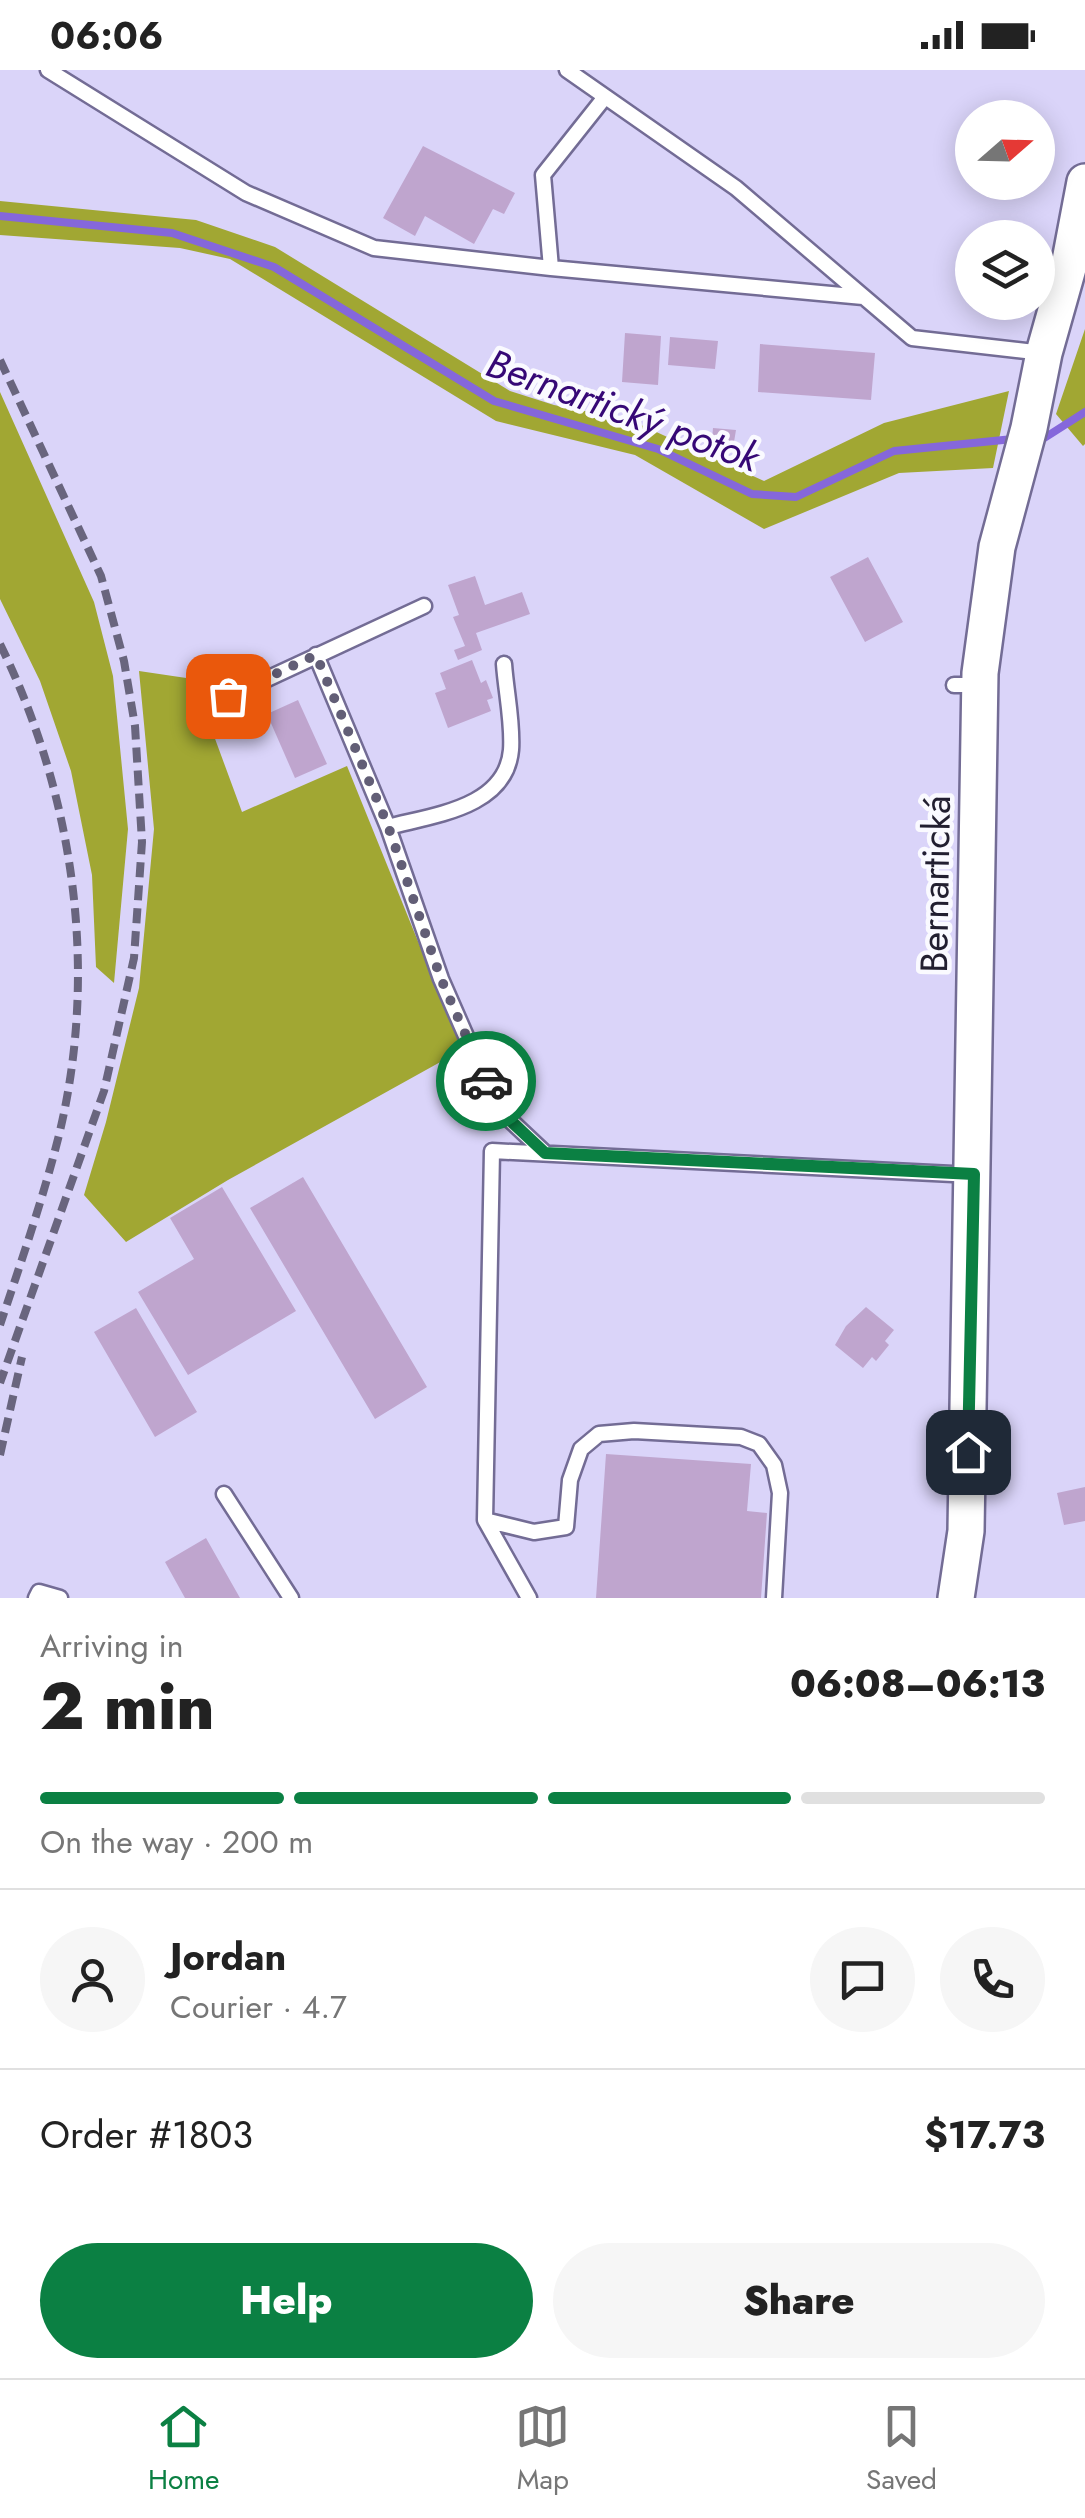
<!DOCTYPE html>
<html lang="en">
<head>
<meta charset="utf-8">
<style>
  body { margin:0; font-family:Jost,sans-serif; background:#f6f6f6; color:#222; height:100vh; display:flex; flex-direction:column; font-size:38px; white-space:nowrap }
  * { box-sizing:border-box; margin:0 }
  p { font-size:32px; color:#767676 }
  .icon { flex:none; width:55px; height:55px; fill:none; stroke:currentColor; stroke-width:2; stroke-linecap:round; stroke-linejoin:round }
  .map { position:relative; height:1528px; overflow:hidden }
  .panel { display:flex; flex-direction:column; background:#fff; flex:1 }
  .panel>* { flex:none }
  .needle { width:65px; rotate:70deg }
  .tools { position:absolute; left:955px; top:30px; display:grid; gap:20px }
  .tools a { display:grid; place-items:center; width:100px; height:100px; border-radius:50%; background:#fff; box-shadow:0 5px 25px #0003; font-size:50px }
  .pin { position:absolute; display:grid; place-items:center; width:85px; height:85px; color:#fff; margin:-42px; border-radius:20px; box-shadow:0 5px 15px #0006 }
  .courier { position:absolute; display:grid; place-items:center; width:100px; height:100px; margin:-50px; border:8px solid #0b8043; border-radius:50%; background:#fff; color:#222; box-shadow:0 2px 12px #0007 }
  .overview em { font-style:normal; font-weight:800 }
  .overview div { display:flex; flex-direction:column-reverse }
  .overview { display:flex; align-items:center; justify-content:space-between; height:170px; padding:0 40px }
  h1 { font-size:65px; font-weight:800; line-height:75px }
  .bar { display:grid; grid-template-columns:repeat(4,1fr); gap:15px 10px; align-content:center; height:120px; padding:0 40px }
  .bar i { height:12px; border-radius:8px; background:#e0e0e0 }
  .bar .current { background:#0b8043 }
  .bar p { grid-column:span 4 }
  .line { display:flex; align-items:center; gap:25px; padding:0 40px; border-top:2px solid #e0e0e0 }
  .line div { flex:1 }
  .round { display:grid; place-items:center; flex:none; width:105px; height:105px; border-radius:52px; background:#f6f6f6 }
  .button { display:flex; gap:20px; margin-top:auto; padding:20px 40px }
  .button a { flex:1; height:115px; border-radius:60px; background:#0b8043; color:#fff; font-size:40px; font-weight:800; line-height:115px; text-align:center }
  .button a+a { background:#f6f6f6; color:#222 }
  .status { display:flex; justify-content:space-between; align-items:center; height:70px; padding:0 50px; background:#fff; direction:ltr }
  .status svg { height:28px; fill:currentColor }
  .dock { display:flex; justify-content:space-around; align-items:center; height:140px; border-top:2px solid #e0e0e0; background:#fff; font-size:28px; color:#767676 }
  .dock a { display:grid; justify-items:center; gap:5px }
  .dock .current { color:#0b8043 }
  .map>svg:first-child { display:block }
  .forest { fill:#a1a733 }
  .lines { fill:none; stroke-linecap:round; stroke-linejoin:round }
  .stream { stroke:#8567db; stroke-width:8 }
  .building { fill:#bfa5ce }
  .service-casing { stroke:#736c95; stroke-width:19 }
  .tertiary-casing { stroke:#736c95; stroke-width:40 }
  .service { stroke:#fff; stroke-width:14 }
  .tertiary { stroke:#fff; stroke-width:35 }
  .rail { stroke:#69657e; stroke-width:8; stroke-dasharray:15 8; stroke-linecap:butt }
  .done { stroke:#625e76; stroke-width:10; stroke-dasharray:0 18 }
  .route { stroke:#0b8043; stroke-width:12 }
  .labels { text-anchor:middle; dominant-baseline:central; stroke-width:9; stroke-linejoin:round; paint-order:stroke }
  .street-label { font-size:38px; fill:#221f30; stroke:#fafaff }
  .water-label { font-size:40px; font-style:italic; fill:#360876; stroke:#fafaff }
</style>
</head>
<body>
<div class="status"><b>06:06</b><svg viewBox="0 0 49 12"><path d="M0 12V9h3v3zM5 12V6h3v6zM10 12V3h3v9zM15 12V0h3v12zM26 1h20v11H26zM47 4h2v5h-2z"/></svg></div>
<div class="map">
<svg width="1085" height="1528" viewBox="0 0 1085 1528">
  <rect width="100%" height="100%" fill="#dad4f9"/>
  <path class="forest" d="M0 131 196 150 275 177 510 321 554 335 630 350 764 411 884 353 1009 321 993 398 899 403 764 459 635 385 496 351 230 189 180 178 0 165Z
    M1085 259V374L1083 376 1056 344Z
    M0 322 94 532 113 606 128 759 114 913 96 897 92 805 71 701 40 611 0 529Z
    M139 601 193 609 242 742 347 696 462 980 228 1110 126 1172 84 1125 106 1052 139 918 154 759Z"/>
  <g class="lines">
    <path class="stream" d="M0 146 172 163 274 197 494 331 658 379 752 424 796 427 894 381 1013 369
      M1038 372 1085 342"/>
  </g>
  <path class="building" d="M423 76 515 123 504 144 493 139 474 174 425 146 415 166 383 148Z
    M625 263 661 266 658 315 622 312Z
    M670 267 718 271 715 299 668 295Z
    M760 274 875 283 871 330 758 322Z
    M713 358 736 360 734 372 712 370Z
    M868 487 903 552 865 572 830 507Z
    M475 506 485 535 522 522 530 544 476 563 482 580 458 590 454 580 465 576 453 547 459 545 448 515Z
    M472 590 481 613 486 610 493 628 487 630 491 641 448 658 435 623 446 619 440 603Z
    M298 630 327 694 295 708 267 644Z
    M303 1107 427 1317 375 1349 250 1138Z
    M222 1117 296 1241 188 1305 138 1222 194 1189 170 1148Z
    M866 1237 894 1260 885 1271 889 1275 876 1291 872 1287 863 1298 835 1275 846 1256Z
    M136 1238 197 1342 155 1367 94 1262Z
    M606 1384 751 1394 747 1441 767 1443 761 1528H596Z
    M1085 1417V1451L1064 1455 1057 1423Z
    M206 1468 240 1528H185L165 1492Z"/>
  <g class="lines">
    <g class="service-casing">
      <path id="service" d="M48 0 246 123 374 178 551 198
        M567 0 736 118 912 268 1043 283
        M605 27 543 105 551 198 863 227
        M316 585 388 757 441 909 476 989 492 1023 511 1051 545 1083
        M954 615H979
        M228 627 424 536
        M388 757C433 745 506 738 511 680 513 653 506 622 504 594
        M224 1424 291 1528
        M485 1450 534 1462 566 1457 570 1410 581 1379 599 1364 634 1361 741 1367 759 1374 774 1395 780 1423 774 1528
        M36 1528 39 1522 60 1528
        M529 1528 485 1450 492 1081 973 1105"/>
    </g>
    <g class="tertiary-casing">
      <path id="tertiary" d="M956 1528 966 1461 980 603 997 477 1029 358 1044 283 1070 191 1085 112"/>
    </g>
    <use href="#service" class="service"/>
    <use href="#tertiary" class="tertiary"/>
    <path class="rail" d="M0 290 101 506 124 591 135 656 142 772 134 888 104 1021 0 1313
      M0 574C74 725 99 900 59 1065 43 1129 21 1192 0 1255
      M0 1385 22 1287"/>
  </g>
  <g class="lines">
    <path class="done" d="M228 626 316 585 388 756 441 909 486 1011"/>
    <path class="route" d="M486 1011 511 1051 545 1083 974 1104 968 1382"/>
  </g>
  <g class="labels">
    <g class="street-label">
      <text transform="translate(935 814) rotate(-89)">Bernartická</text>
    </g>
    <g class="water-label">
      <text transform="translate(623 340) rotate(20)">Bernartický potok</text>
    </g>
  </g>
</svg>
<div class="tools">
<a><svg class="needle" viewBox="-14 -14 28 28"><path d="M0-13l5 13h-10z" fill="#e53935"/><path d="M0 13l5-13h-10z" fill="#767676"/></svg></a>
<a><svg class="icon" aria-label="layers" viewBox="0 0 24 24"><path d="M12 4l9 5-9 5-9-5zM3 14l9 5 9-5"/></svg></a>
</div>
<div class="pin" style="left:228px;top:626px;background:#ea580c"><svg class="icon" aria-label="bag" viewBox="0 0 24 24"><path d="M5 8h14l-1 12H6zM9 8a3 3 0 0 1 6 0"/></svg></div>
<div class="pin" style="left:968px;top:1382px;background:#1f2937"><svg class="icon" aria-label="home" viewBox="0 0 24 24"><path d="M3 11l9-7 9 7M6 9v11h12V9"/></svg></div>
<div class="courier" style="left:486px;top:1011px"><svg class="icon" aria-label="car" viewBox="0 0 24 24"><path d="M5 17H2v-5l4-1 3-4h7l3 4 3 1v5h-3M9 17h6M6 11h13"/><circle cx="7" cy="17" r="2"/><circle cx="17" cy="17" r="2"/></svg></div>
</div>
<section class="panel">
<div class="overview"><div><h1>2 min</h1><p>Arriving in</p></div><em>06:08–06:13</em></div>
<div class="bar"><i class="current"></i><i class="current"></i><i class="current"></i><i></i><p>On the way · 200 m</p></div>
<div class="line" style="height:180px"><a class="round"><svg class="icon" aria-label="person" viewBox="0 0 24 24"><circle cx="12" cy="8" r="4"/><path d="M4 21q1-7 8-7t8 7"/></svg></a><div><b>Jordan</b><p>Courier · 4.7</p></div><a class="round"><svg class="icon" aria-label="chat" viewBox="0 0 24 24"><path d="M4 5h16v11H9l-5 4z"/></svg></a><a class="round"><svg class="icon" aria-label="phone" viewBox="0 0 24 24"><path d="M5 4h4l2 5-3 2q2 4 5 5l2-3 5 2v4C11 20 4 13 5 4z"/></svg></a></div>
<div class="line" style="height:130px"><div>Order #1803</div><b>$17.73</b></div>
<div class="button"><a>Help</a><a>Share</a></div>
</section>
<nav class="dock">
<a class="current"><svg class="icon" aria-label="home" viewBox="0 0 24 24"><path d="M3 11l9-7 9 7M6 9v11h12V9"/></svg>Home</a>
<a><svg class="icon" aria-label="map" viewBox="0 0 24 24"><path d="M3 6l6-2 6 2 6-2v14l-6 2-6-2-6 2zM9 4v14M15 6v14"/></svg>Map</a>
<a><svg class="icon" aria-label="saved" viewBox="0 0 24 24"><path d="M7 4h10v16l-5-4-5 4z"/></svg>Saved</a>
</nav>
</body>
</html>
